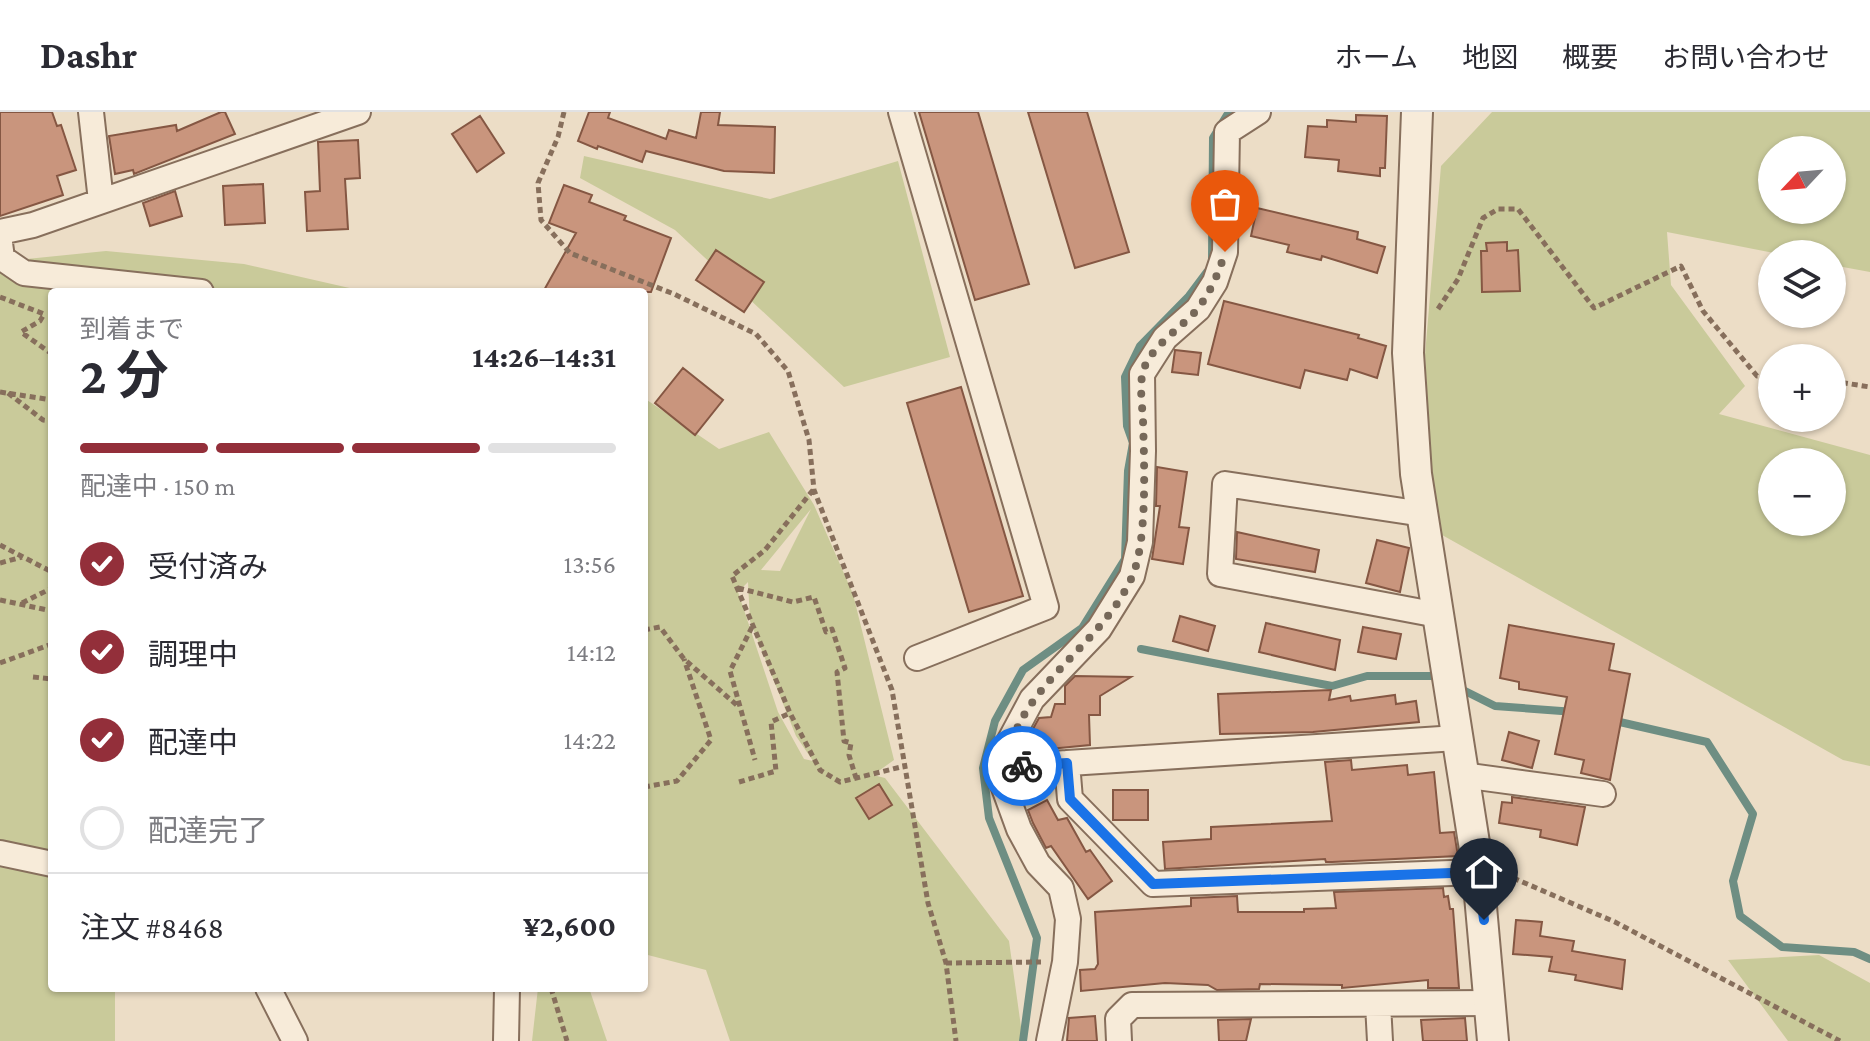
<!DOCTYPE html>
<html lang="ja">
<head>
<meta charset="utf-8">
<style>
  body { margin:0; font-family:"Crimson Pro","Noto Sans JP",serif; background:#f7f7f7; color:#2b2b33; height:100vh; display:flex; flex-direction:column; font-size:30px; white-space:nowrap }
  * { box-sizing:border-box; margin:0 }
  p { font-size:26px; color:#7c7c81 }
  .icon { flex:none; width:44px; height:44px; fill:none; stroke:currentColor; stroke-width:2; stroke-linecap:round; stroke-linejoin:round }
  .map { position:relative; flex:1; overflow:hidden }
  .side { position:absolute; left:48px; top:176px; width:600px; height:704px; display:flex; flex-direction:column; background:#fff; border-radius:8px; box-shadow:0 2px 6px #0004 }
  .side>* { flex:none }
  .needle { width:52px; rotate:244deg }
  .buttons { position:absolute; left:1758px; top:24px; display:grid; gap:16px }
  .buttons a { display:grid; place-items:center; width:88px; height:88px; border-radius:50%; background:#fff; box-shadow:0 2px 6px #0004; font-size:40px }
  .pin { position:absolute; display:grid; place-items:center; width:68px; height:68px; color:#fff; margin:-82px -34px; border-radius:50% 50% 50% 0; rotate:-45deg; box-shadow:0 0 8px #0007 }
  .pin .icon { rotate:45deg }
  .courier { position:absolute; display:grid; place-items:center; width:80px; height:80px; margin:-40px; border:6px solid #1a73e8; border-radius:50%; background:#fff; color:#222; box-shadow:0 2px 10px #0007 }
  .overview em { font-style:normal; font-weight:700 }
  .overview div { display:flex; flex-direction:column-reverse }
  .overview { display:flex; align-items:center; justify-content:space-between; height:136px; padding:0 32px }
  h1 { font-size:52px; font-weight:700; line-height:60px }
  .bar { display:grid; grid-template-columns:repeat(4,1fr); gap:12px 8px; align-content:center; height:96px; padding:0 32px }
  .bar i { height:10px; border-radius:6px; background:#e1e1e2 }
  .bar .selected { background:#932f3a }
  .bar p { grid-column:span 4 }
  .line { display:flex; align-items:center; gap:20px; padding:0 32px; border-top:2px solid #e1e1e2 }
  .line div { flex:1 }
  ol { padding:0 32px; list-style:none }
  li { display:flex; align-items:center; gap:24px; height:88px }
  li p { margin-inline-start:auto }
  li .icon { padding:8px; border-radius:50%; background:#932f3a; color:#fff; stroke-width:4 }
  li:last-child { color:#7c7c81 }
  li i { width:44px; height:44px; border:4px solid #e1e1e2; border-radius:50% }
  header { display:flex; align-items:center; gap:48px; box-sizing:border-box; height:112px; padding:0 40px; background:#fff; border-bottom:2px solid #e1e1e2 }
  header strong { font-size:38px }
  nav { display:flex; gap:44px; margin-inline-start:auto; font-size:28px }
  .map>svg:first-child { display:block }
  .green { fill:#c9ca9a; fill-rule:evenodd }
  .lines { fill:none; stroke-linecap:round; stroke-linejoin:round }
  .stream { stroke:#6e8e83; stroke-width:8 }
  .building { fill:#c9957d; stroke:#855743; stroke-width:2 }
  .minor-casing { stroke:#876f5c; stroke-width:28 }
  .tertiary-casing { stroke:#876f5c; stroke-width:34 }
  .path { stroke:#876f5c; stroke-width:5; stroke-dasharray:6 4; stroke-linecap:butt }
  .minor { stroke:#f7ebd9; stroke-width:24 }
  .tertiary { stroke:#f7ebd9; stroke-width:30 }
  .done { stroke:#766859; stroke-width:8; stroke-dasharray:0 14.4 }
  .route { stroke:#1a73e8; stroke-width:10 }
</style>
</head>
<body>
<header>
<strong>Dashr</strong>
<nav><a>ホーム</a><a>地図</a><a>概要</a><a>お問い合わせ</a></nav>
</header>
<div class="map">
<svg width="1870" height="929" viewBox="0 0 1870 929">
  <rect width="100%" height="100%" fill="#ecddc6"/>
  <path class="green" d="M1492 0H1870V160L1832 153V142H1779L1667 120 1671 173 1745 274 1719 302 1870 343V654L1843 648 1435 419 1425 243 1441 54ZM1772 38H1832V98H1772ZM1772 350H1832V410H1772Z
    M584 44 770 87 898 49 950 245 844 275 675 118 580 66Z
    M0 131 7 149 106 139 244 152 367 180H52V876H115V929H0Z
    M644 286 719 337 769 320 814 393 853 482 894 648 873 663 885 666 1009 829 1023 929H730L706 858 644 842ZM811 397 780 459 761 458ZM748 470 750 509 796 624 813 649 804 647 778 600 738 480Z
    M1819 843 1870 871V929H1788L1728 848Z
    M538 876H589L607 929H532Z"/>
  <g class="lines">
    <path class="stream" d="M1212 147 1213 26 1227 3 1233 0
      M1141 537 1332 574 1367 564H1435L1441 567
      M1457 575 1495 594 1575 600
      M1611 608 1707 630 1753 702 1733 769 1740 804 1782 835 1854 840 1870 847
      M1023 929 1037 826 989 706 983 656 995 609 1023 558 1082 516 1125 447 1128 359 1133 331 1127 314 1125 265 1140 234 1189 184 1207 160"/>
  </g>
  <path class="building" d="M0 0H52L57 14 61 13 76 58 57 64 63 83 0 104Z
    M221 0H225L235 22 134 62 133 58 115 62 109 24 176 13 177 19Z
    M589 0H610L608 6 666 27 669 18 696 26 701 0H720L718 13 775 15 774 61 724 59 646 39 642 50 598 34 597 37 578 29Z
    M919 0H978L1029 172 975 188Z
    M1028 0H1087L1129 140 1075 156Z
    M1356 3 1387 4 1385 56H1380V64L1338 59 1339 48 1305 45 1308 14 1327 15V8L1356 10Z
    M480 4 504 41 477 60 452 22Z
    M358 28 360 66 345 67 348 117 307 119 305 80 320 79 318 30Z
    M263 72 265 111 225 113 223 74Z
    M564 73 592 83 589 90 626 104 624 108 671 126 651 180H543L576 121 549 111Z
    M175 79 182 104 150 114 143 91Z
    M1257 96 1358 120 1357 127 1385 135 1377 161 1322 144 1321 148 1287 140 1289 133 1251 124Z
    M1507 130V139L1518 138 1520 179 1482 180 1481 139H1487L1486 131Z
    M716 138 764 170 744 200 696 168Z
    M1224 189 1359 223 1358 226 1386 234 1377 266 1350 257 1347 268 1305 258 1300 276 1208 252Z
    M1175 238 1201 241 1198 263 1172 260Z
    M683 256 723 288 695 323 655 291Z
    M961 275 1023 484 969 500 907 291Z
    M1157 355 1187 360 1179 415 1189 416 1183 452 1152 447 1160 394H1156Z
    M1237 420 1319 438 1315 460 1236 447Z
    M1377 428 1409 436 1400 480 1366 471Z
    M1180 504 1215 514 1208 539 1173 529Z
    M1266 511 1340 528 1335 558 1259 540Z
    M1509 513 1614 532 1609 558 1630 562 1610 668 1581 661 1584 648 1555 642 1567 585 1519 577V570L1500 566Z
    M1363 515 1401 522 1396 547 1358 540Z
    M1075 564 1131 565 1100 584V603H1089L1090 633 1029 639 1028 626 1039 606 1051 605 1055 592H1065V574Z
    M1331 578 1329 588 1350 584 1351 589 1395 583 1396 592 1416 589 1419 610 1313 620 1220 622 1218 582Z
    M1509 620 1539 629 1532 656 1502 648Z
    M1351 648 1352 658 1407 653 1408 663 1434 660 1440 721 1454 720 1458 744 1332 750H1326L1325 747 1165 757 1163 730 1211 727V715L1332 709 1325 650Z
    M879 672 892 693 869 707 856 686Z
    M1113 678H1148V708H1113Z
    M1512 685 1585 695 1577 733 1540 725 1541 718 1499 711 1502 690 1512 691Z
    M1047 688 1058 708 1067 706 1086 740 1090 738 1112 769 1088 787 1051 734 1046 736 1033 711 1028 698Z
    M1443 776 1444 785 1448 784 1450 797H1453L1459 876H1428V868L1342 876V873L1260 872 1259 877 1217 878 1208 873 1165 871 1081 879 1080 858 1095 857 1098 852 1095 800 1191 794V786L1237 784 1238 800H1304V797L1336 796 1334 780Z
    M1516 808 1542 810 1540 824 1574 829 1572 839 1625 848 1622 877 1575 868 1576 863 1549 859 1552 845 1513 842Z
    M1095 904 1097 929H1067L1069 906Z
    M1465 906 1467 929H1423L1421 908Z
    M1251 907 1246 929H1219L1218 908Z"/>
  <g class="lines">
    <g class="minor-casing">
      <path id="minor" d="M91 0 101 89
        M901 0 1046 495 917 546
        M0 120 33 113 358 0
        M0 131 2 146 24 161 201 180
        M1423 402 1225 372 1220 462 1438 503
        M1067 651 1070 687 1153 772 1478 760
        M1006 655 1457 626
        M1462 663 1603 682
        M0 741 52 752
        M268 876 295 929
        M1378 892 1380 929
        M506 929 507 876
        M1049 929 1065 850 1068 807 1061 776 1038 752 1019 717 1003 673 1009 630 1032 587 1099 517 1132 464 1140 430 1143 339 1142 262 1165 226 1198 197 1215 170 1225 140 1227 20 1258 0
        M1119 929 1118 907 1132 893 1491 891"/>
    </g>
    <g class="tertiary-casing">
      <path id="tertiary" d="M1417 0 1408 241 1416 362 1477 750 1493 929"/>
    </g>
    <path class="path" d="M564 0 558 25 538 71 541 108 570 141 674 182 756 222 788 259 809 328 814 378 892 578 928 791 946 851 956 929
      M0 185 44 202 40 209 21 220 52 242
      M1438 197 1458 167 1483 106 1498 97H1518L1594 196 1681 154 1703 199 1757 264H1772
      M1832 269 1870 275
      M0 280 52 288
      M8 281 43 308 52 309
      M813 378 765 438 732 464 790 601 820 658 840 670 905 654
      M0 433 52 460
      M0 451 22 445
      M738 476 793 490 814 485 826 520 832 517 845 556 837 560 844 629 851 631 849 643 856 666
      M0 488 52 499
      M22 491 52 476
      M752 515 730 559 755 648
      M644 518 660 515 684 547 739 595
      M0 551 52 532
      M33 565 52 567
      M739 670 776 659 771 610 790 601
      M644 675 677 669 711 628 684 547
      M1504 762 1615 810 1840 929
      M946 851 1041 850
      M551 876 567 929"/>
    <use href="#minor" class="minor"/>
    <use href="#tertiary" class="tertiary"/>
  </g>
  <g class="lines">
    <path class="done" d="M1022 654 1006 655C1016 573 1100 537 1132 465 1148 428 1144 348 1143 307 1142 293 1140 277 1142 264 1146 236 1184 215 1199 195 1212 177 1219 160 1225 140"/>
    <path class="route" d="M1022 654 1067 651 1070 687 1153 772 1478 760 1484 808"/>
  </g>
</svg>
<div class="buttons">
<a><svg class="needle" viewBox="-14 -14 28 28"><path d="M0-13l5 13h-10z" fill="#e53935"/><path d="M0 13l5-13h-10z" fill="#7c7c81"/></svg></a>
<a><svg class="icon" aria-label="layers" viewBox="0 0 24 24"><path d="M12 4l9 5-9 5-9-5zM3 14l9 5 9-5"/></svg></a>
<a>+</a>
<a>−</a>
</div>
<div class="pin" style="left:1225px;top:140px;background:#ea580c"><svg class="icon" aria-label="bag" viewBox="0 0 24 24"><path d="M5 8h14l-1 12H6zM9 8a3 3 0 0 1 6 0"/></svg></div>
<div class="pin" style="left:1484px;top:808px;background:#1f2937"><svg class="icon" aria-label="home" viewBox="0 0 24 24"><path d="M3 11l9-7 9 7M6 9v11h12V9"/></svg></div>
<div class="courier" style="left:1022px;top:654px"><svg class="icon" aria-label="bike" viewBox="0 0 24 24"><circle cx="6" cy="16" r="4"/><circle cx="18" cy="16" r="4"/><path d="M6 16l4-8h5l3 8M10 8l3 8H6M13 5h3"/></svg></div>
<section class="side">
<div class="overview"><div><h1>2 分</h1><p>到着まで</p></div><em>14:26–14:31</em></div>
<div class="bar"><i class="selected"></i><i class="selected"></i><i class="selected"></i><i></i><p>配達中 · 150 m</p></div>
<ol>
<li><svg class="icon" aria-label="check" viewBox="0 0 24 24"><path d="M5 12l5 5 9-10"/></svg>受付済み<p>13:56</p></li>
<li><svg class="icon" aria-label="check" viewBox="0 0 24 24"><path d="M5 12l5 5 9-10"/></svg>調理中<p>14:12</p></li>
<li><svg class="icon" aria-label="check" viewBox="0 0 24 24"><path d="M5 12l5 5 9-10"/></svg>配達中<p>14:22</p></li>
<li><i></i>配達完了</li>
</ol>
<div class="line" style="height:104px"><div>注文 #8468</div><b>¥2,600</b></div>
</section>
</div>
</body>
</html>
